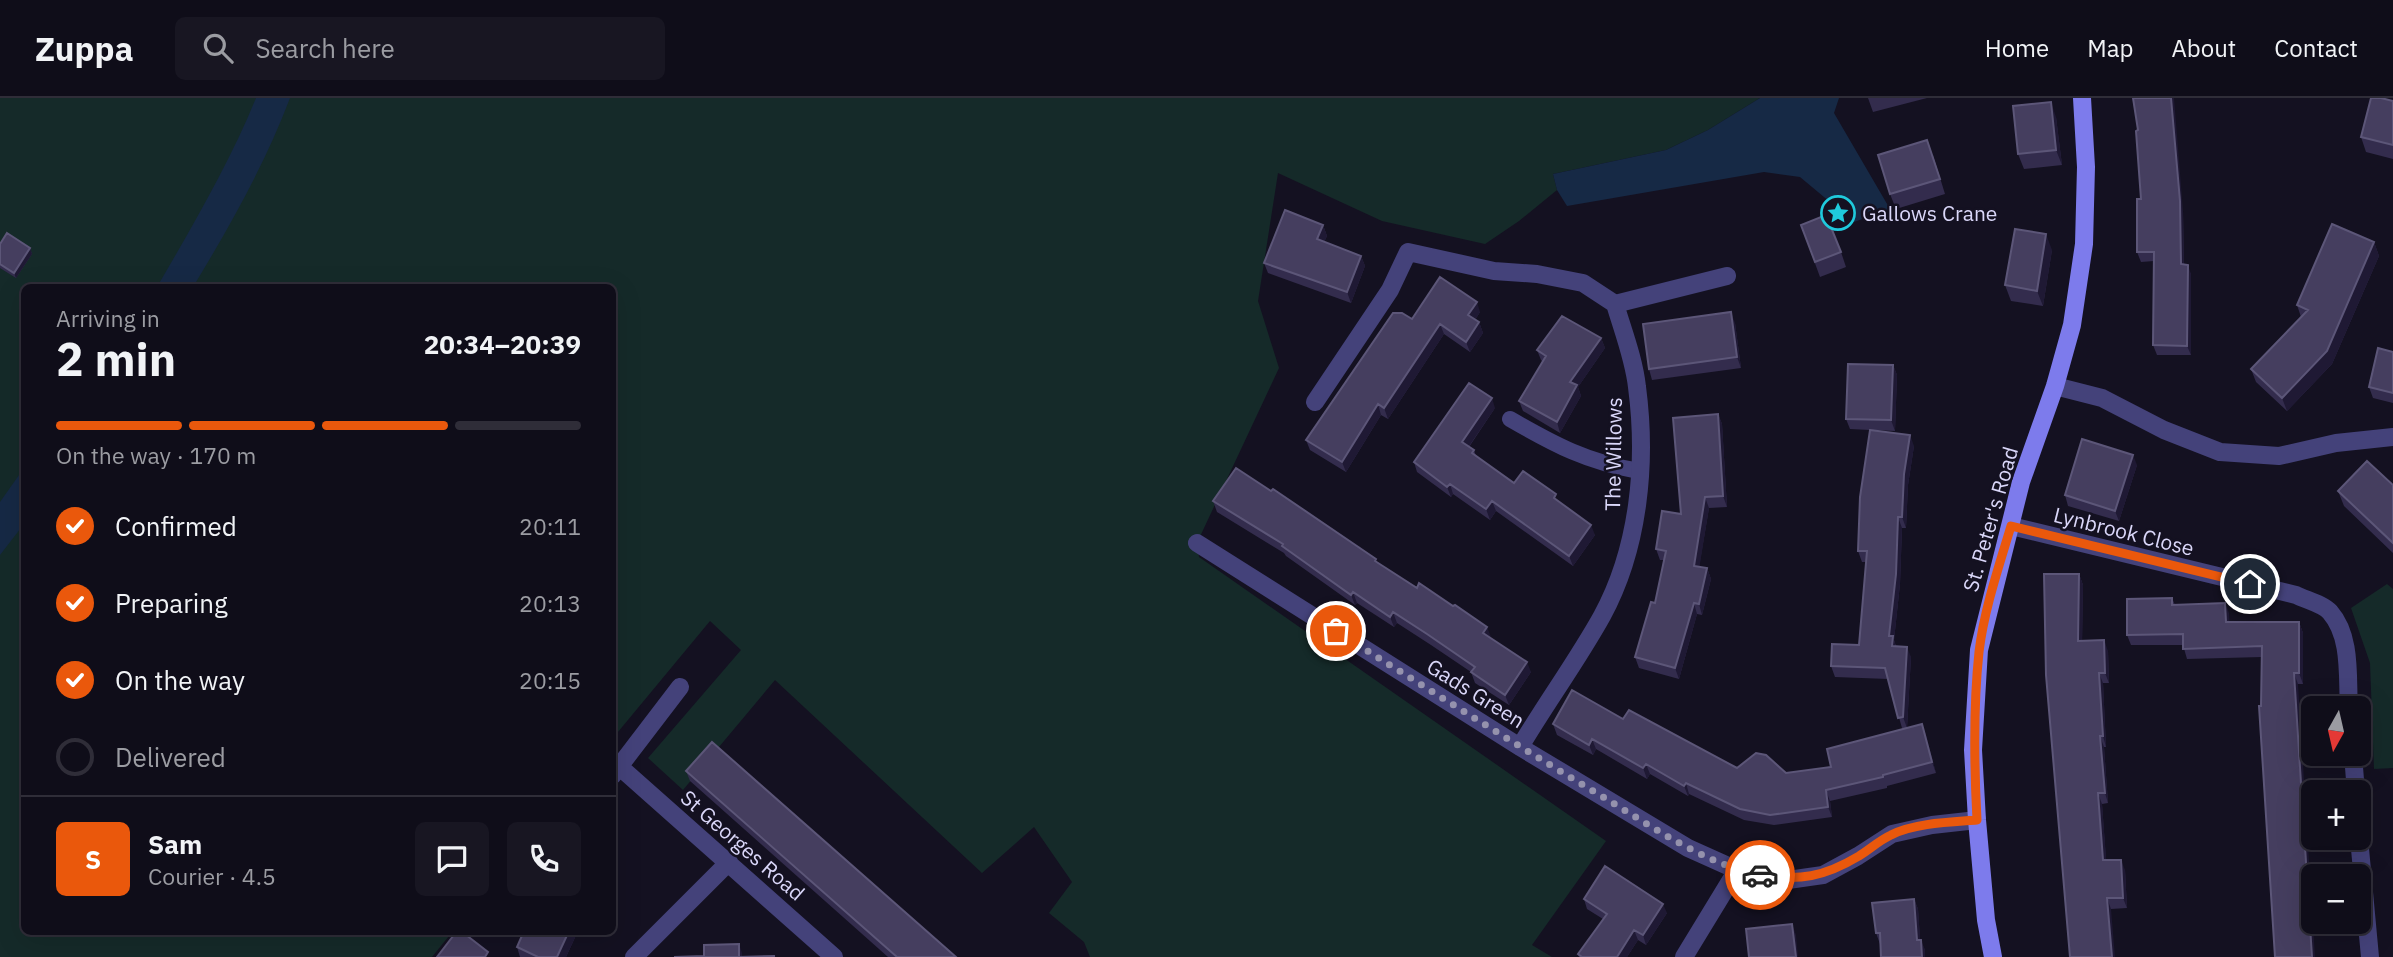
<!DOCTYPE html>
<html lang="en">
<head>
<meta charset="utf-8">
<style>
  body { margin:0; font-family:"IBM Plex Sans",sans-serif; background:#181622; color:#f1f3f6; height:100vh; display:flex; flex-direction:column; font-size:26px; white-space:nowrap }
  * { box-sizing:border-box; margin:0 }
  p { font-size:23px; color:#9b9ca2 }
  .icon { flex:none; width:38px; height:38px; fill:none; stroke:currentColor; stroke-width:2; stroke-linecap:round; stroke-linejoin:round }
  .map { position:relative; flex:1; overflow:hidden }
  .sheet { position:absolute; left:21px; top:186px; width:595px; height:651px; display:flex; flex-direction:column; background:#0f0d19; border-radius:10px; box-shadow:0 7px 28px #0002,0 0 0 2px #2f2d38 }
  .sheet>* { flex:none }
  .needle { width:46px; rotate:188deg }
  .buttons { position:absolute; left:2301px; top:598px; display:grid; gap:14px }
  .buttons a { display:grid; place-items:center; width:70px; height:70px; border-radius:10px; background:#0f0d19; box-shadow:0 7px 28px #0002,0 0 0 2px #2f2d38; font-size:35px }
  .pin { position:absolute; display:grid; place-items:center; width:60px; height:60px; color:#fff; margin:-30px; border:4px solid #fff; border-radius:50%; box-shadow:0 2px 7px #0007 }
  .courier { position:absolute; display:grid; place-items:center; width:70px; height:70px; margin:-35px; border:5px solid #ea580c; border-radius:50%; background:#fff; color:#222; box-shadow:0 2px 9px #0007 }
  .headline em { font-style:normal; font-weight:700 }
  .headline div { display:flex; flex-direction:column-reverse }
  .headline { display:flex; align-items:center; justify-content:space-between; height:119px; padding:0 35px }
  h1 { font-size:46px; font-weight:700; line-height:52px }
  .bar { display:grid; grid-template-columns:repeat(4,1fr); gap:10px 7px; align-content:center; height:84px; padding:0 35px }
  .bar i { height:9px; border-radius:5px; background:#2f2d38 }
  .bar .current { background:#ea580c }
  .bar p { grid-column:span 4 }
  .line { display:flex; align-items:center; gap:18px; padding:0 35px; border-top:2px solid #2f2d38 }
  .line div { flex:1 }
  .round { display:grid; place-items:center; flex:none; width:74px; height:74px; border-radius:10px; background:#181622 }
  ol { padding:0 35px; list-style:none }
  li { display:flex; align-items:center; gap:21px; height:77px }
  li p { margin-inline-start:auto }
  li .icon { padding:7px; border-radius:50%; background:#ea580c; color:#fff; stroke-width:4 }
  li:last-child { color:#9b9ca2 }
  li i { width:38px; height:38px; border:4px solid #2f2d38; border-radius:50% }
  header { display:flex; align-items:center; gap:42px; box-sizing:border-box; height:98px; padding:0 35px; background:#0f0d19; border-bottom:2px solid #2f2d38 }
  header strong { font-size:33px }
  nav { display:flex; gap:38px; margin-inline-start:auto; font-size:24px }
  .search { width:490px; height:63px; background:#181622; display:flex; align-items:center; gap:18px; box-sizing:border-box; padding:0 24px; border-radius:10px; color:#9b9ca2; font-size:26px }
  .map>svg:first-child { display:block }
  .green { fill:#152a29 }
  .water { fill:#162945 }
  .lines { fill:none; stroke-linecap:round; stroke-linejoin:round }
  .lane { stroke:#44427a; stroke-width:16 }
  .street { stroke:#44427a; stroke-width:18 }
  .secondary { stroke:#7d7bec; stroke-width:18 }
  .wall { fill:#332c4d }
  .shaded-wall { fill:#1f1934 }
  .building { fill:#453e5f; stroke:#5c5678; stroke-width:2 }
  .done { stroke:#9592ad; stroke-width:7; stroke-dasharray:0 12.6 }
  .route { stroke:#ea580c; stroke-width:9 }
  .labels { text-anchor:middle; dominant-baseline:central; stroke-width:5; stroke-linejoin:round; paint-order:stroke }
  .poi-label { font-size:21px; fill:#dad7f9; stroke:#141121; text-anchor:start }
  .street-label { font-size:21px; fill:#dad7f9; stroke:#141121 }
</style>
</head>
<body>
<header>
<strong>Zuppa</strong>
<div class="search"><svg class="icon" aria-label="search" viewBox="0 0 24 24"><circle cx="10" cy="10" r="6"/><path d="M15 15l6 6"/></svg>Search here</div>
<nav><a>Home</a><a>Map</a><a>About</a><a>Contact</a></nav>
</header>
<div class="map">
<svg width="2393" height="859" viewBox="0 0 2393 859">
  <rect width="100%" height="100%" fill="#141121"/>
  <path class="green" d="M0 0H1760L1708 32 1666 52 1553 76 1557 92 1519 123 1485 146 1382 123 1278 75 1258 203 1279 270 1197 445 1199 459 1606 743 1532 847 1552 859H1090L1084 844 1049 815 1072 784 1034 729 982 775 775 582 683 692 648 660 741 552 710 523 613 640 612 189H24V833H453L432 859H0Z
    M2387 486 2393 491V670L2374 671 2370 565 2351 510Z"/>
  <path class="water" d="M256 0H290C265 66 230 128 193 189H157C193 127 229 66 256 0Z
    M1760 0H1839L1834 15 1890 111 1854 124 1800 79 1764 74 1567 108 1557 92 1553 76 1666 52 1708 32Z
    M24 370V426L0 457V404Z"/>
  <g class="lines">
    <path class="lane" d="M1510 321C1555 347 1587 364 1639 373"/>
    <path class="street" d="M1615 206 1727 178
      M2055 288 2102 300 2164 332 2220 354 2279 358 2336 345 2393 339
      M1315 304 1390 192 1408 154 1494 173 1537 176 1583 185 1615 206C1623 233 1634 261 1637 289 1647 365 1639 450 1602 518 1577 563 1546 605 1520 649
      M2011 428 2296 497C2306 502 2323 506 2330 514 2352 539 2347 580 2349 611
      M1197 445 1520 649 1688 750 1737 772 1788 782 1823 777 1858 758 1892 736 1932 727 1977 722
      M2353 656 2356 695
      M621 670 834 859
      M612 678 680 589
      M2359 740 2370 859
      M634 859 729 764
      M1684 859 1737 772"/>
    <path class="secondary" d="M1993 859 1986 822 1977 722 1973 652 1979 552 2021 384 2055 288 2072 227 2084 146 2086 69 2082 0"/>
  </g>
  <path class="wall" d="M1868 0H1927L1873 14Z
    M2393 3V61L2366 54 2361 39Z
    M2056 19 2062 67 2024 71 2018 56Z
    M1933 57 1945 96 1896 111 1890 96Z
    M2141 101 2183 113 2184 166 2191 176V257H2157L2153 247 2154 163 2141 164 2137 154Z
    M1323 127 1327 138 1324 144 1361 158 1365 168 1351 205 1268 175 1264 165Z
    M1801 127 1841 154 1846 169 1820 179Z
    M2374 144 2379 158 2332 266 2287 313 2256 284 2251 271 2301 219 2297 207Z
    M0 146 30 150 32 156 16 180 0 170Z
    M2052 152 2043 208 2011 203 2005 187Z
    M1480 214 1475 222 1479 224 1483 235 1470 254 1444 236 1388 321 1381 317 1346 374 1310 352 1306 342 1412 221Z
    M1735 225 1741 270 1652 282 1649 271Z
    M1601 240 1605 250 1578 289 1581 298 1560 335 1523 313 1519 303 1543 264 1541 262 1537 252Z
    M2393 254V305L2373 300 2369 289Z
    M1893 267 1897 277 1895 333 1874 332 1914 348 1908 387 1906 430H1902L1900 486 1894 542 1896 548 1911 559 1907 630H1902L1888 581 1835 579 1831 568 1859 547 1866 464H1862L1858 453 1870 332 1850 331 1846 321Z
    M1495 310 1469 349 1474 352 1476 358 1514 385 1559 403 1595 437 1573 468 1496 413 1490 422 1453 396 1451 399 1417 374 1414 364Z
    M1718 316 1722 326 1727 409 1709 410 1699 469 1707 470 1711 481 1702 517 1697 516 1679 581 1639 570 1635 559 1655 505 1664 462H1660L1656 451 1681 416Z
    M2137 367 2119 423 2068 408 2065 397Z
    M2393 387V455L2344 408 2338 393Z
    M1213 403 1377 464 1491 540 1531 574 1509 607 1475 585 1471 574 1431 547 1397 525 1394 529 1357 505 1355 507 1286 458 1284 455 1217 414Z
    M2079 476 2083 487 2082 543 2108 553 2109 585H2103L2106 649H2104L2108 705 2102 706 2106 762 2125 772 2127 810 2111 811 2070 859Z
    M2172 500 2175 507 2229 515V524H2299L2303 535V586H2298L2261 608 2262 559 2187 561 2183 547H2131L2127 537Z
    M1623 621 1737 670 1786 675 1831 669 1922 626 1936 675 1887 688V690L1830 703 1832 719 1774 727 1744 722 1689 696 1688 698 1650 676 1647 681 1596 651 1593 657 1557 637 1553 626Z
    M686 673 956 859H888L690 683Z
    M1584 801 1667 815 1646 847 1638 842 1627 859H1579L1578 856 1603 821 1587 811Z
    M1914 801 1918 811 1920 842 1925 852V859H1881L1880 846 1876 835Z
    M524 833H578L566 859H520L517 849Z"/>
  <path class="shaded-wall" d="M2171 0H2174L2183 113 2184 176 2181 166Z
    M2051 4 2056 19 2062 67 2056 52Z
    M1323 127 1327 138 1321 151 1317 141Z
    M2046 136 2052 152 2043 208 2037 193Z
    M2374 144 2379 158 2332 266 2287 313 2282 300Z
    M30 150 32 156 16 180 14 175Z
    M1361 158 1365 168 1351 205 1347 194Z
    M2188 167 2191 176V257L2187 248Z
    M1477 204 1480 214 1472 227 1468 217Z
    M1731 214 1735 225 1741 270 1737 259Z
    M1479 224 1483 235 1470 254 1466 244Z
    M1440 226 1444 236 1388 321 1384 310Z
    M1601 240 1605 250 1578 289 1581 298 1560 335 1557 324 1570 284Z
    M1893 267 1897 277 1895 333 1891 322Z
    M1492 300 1495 310 1465 354 1462 344Z
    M1378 306 1381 317 1346 374 1342 364Z
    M1718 316 1722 326 1727 409 1723 398Z
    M1910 337 1914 348 1908 387 1906 430 1902 419 1904 376Z
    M2133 357 2137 367 2119 423 2115 413Z
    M1450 386 1453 396 1451 399 1447 389Z
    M1705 399 1709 410 1698 478 1694 468Z
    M1492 403 1496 413 1490 422 1486 411Z
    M1898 419 1902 430 1900 486 1894 542 1896 549 1892 548 1889 538Z
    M1591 427 1595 437 1573 468 1569 458Z
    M1707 470 1711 481 1702 517 1699 506Z
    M2079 476 2083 487 2082 554 2078 543Z
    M1353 494 1357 505 1355 507 1351 497Z
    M1694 505 1697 516 1679 581 1675 570Z
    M2225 505 2229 515 2230 535 2226 524Z
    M1393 514 1397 525 1394 529 1390 519Z
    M2299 524 2303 535V586L2299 575Z
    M1487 529 1491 539 1483 535Z
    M2104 542 2108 553 2109 585 2105 575Z
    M1907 549 1911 559 1907 630 1903 619Z
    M1527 564 1531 574 1509 607 1505 597Z
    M2099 575 2103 585 2106 649 2103 638Z
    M2294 575 2298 586 2315 859H2312Z
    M1922 626 1926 637 1936 675 1932 664Z
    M2100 638 2104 649 2108 705 2105 695Z
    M1592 641 1596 651 1593 657 1589 647Z
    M1646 666 1650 676 1647 681 1643 670Z
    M1686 685 1689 696 1688 698 1684 688Z
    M1826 692 1830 703 1832 719 1828 709Z
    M2098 695 2102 706 2107 773 2103 762Z
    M2121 762 2125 772 2127 810 2123 800Z
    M2107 800 2111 811 2115 859H2112Z
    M1914 801 1918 811 1921 853 1917 842Z
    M1663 806 1667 815 1646 847 1643 837Z
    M1792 826 1796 837 1798 859H1796Z
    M1634 832 1638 842 1627 859H1617Z
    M569 833H578L566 859H557Z
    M1921 842 1925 852V859H1922Z
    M739 846 742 855V859H739Z"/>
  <path class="building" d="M2133 0H2171L2180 103 2181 166 2188 167 2187 248 2153 247 2154 154H2137V101H2141L2136 33 2138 32Z
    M2371 0H2381L2393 3V47L2361 39Z
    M2051 4 2056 52 2018 56 2013 8Z
    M1927 42 1940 81 1890 96 1878 57Z
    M1285 112 1323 127 1317 141 1361 158 1347 194 1264 165Z
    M1826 117 1841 154 1815 164 1801 127Z
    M2332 126 2374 144 2327 253 2282 300 2251 271 2308 212 2297 207Z
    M2015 131 2046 136 2037 193 2005 187Z
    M7 135 30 150 14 175 0 166V146Z
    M1440 179 1477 204 1468 217 1479 224 1466 244 1440 226 1384 310 1378 306 1342 364 1306 342 1393 215H1402L1412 221Z
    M1731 214 1737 259 1649 271 1643 226Z
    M1562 218 1601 240 1570 284 1577 287 1557 324 1519 303 1546 258 1537 252Z
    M2378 250 2393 254V295L2369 289Z
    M1848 266 1893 267 1891 322 1846 321Z
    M1469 285 1492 300 1462 344 1474 352 1472 355 1514 385 1523 373 1556 396 1554 400 1591 427 1569 458 1492 403 1486 411 1450 386 1447 389 1414 364Z
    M1718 316 1723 398 1705 399 1694 468 1707 470 1699 506 1694 505 1675 570 1635 559 1651 504 1655 505 1666 453 1656 451 1662 413 1681 416 1673 320Z
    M1870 332 1910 337 1904 376 1902 419H1898L1896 476 1889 538H1893L1892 548 1907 549 1903 619 1898 620 1885 570 1831 568 1832 546 1859 547 1867 453H1858L1860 399Z
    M2082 341 2133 357 2115 413 2065 397Z
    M2367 363 2393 387V445L2338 393Z
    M1236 370 1271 393 1273 391 1376 461 1375 463 1417 490 1419 485 1453 508 1455 507 1487 529 1483 535 1527 564 1505 597 1471 574 1475 569 1427 536 1393 514 1390 519 1353 494 1351 497 1282 448 1283 446 1213 403Z
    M2044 476H2079L2078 543 2104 542 2105 575H2099L2103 638H2100L2105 695H2098L2103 762H2121L2123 800H2107L2112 859H2070L2046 577Z
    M2172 500V507L2225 505 2226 524H2299V575H2294L2312 859H2275L2259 608H2261L2262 548 2183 551V536L2127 537V501Z
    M1572 592 1623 621 1629 612 1737 670 1756 655 1766 657 1786 675 1831 669 1827 651 1922 626 1932 664 1883 677V679L1826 692 1828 709 1770 717 1740 711 1686 685 1684 688 1646 666 1643 670 1592 641 1589 647 1553 626Z
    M712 644 956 859H897L686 673Z
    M1605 768 1663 806 1643 837 1634 832 1617 859H1582L1578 856 1607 816 1584 801Z
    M1914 801 1917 842H1921L1922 859H1881L1880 835H1876L1872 805Z
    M1792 826 1796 859H1749L1746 831Z
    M457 833H461L488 854 485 859H437Z
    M524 833H569L557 859H538L517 849Z
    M739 846V859L774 858V859H674L704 858V847Z"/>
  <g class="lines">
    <path class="done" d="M1336 533C1425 589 1513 645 1603 699 1653 729 1703 765 1760 777"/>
    <path class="route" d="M1760 777C1800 783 1824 779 1859 758 1870 751 1880 742 1891 737 1914 725 1952 724 1977 722 1974 666 1973 610 1979 554 1984 512 1999 468 2011 428L2250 486"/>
  </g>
  <defs>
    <g id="sight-ring" transform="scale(1.75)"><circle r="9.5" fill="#141121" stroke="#1fcadd" stroke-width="1.5"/><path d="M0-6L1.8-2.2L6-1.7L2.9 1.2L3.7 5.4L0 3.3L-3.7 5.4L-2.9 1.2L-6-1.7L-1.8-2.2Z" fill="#1fcadd"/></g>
  </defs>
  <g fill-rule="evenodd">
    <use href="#sight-ring" x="1838" y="115"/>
  </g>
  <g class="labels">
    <g class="poi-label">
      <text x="1862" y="115">Gallows Crane</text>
    </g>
    <g class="street-label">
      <text transform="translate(1613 356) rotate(-89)">The Willows</text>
      <text transform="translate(1990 421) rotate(-74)">St. Peter's Road</text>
      <text transform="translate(2124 433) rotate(14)">Lynbrook Close</text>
      <text transform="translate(1476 595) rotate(32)">Gads Green</text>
      <text transform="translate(743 747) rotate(41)">St Georges Road</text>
    </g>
  </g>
</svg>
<div class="buttons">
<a><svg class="needle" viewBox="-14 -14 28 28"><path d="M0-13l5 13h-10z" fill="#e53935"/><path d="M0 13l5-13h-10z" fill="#9b9ca2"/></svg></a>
<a>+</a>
<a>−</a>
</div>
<div class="pin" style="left:1336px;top:533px;background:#ea580c"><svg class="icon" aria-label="bag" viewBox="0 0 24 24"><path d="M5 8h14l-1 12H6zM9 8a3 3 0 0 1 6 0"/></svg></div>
<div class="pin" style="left:2250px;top:486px;background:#1f2937"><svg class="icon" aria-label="home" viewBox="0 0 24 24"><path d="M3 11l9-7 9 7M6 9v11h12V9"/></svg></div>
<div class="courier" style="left:1760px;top:777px"><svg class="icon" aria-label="car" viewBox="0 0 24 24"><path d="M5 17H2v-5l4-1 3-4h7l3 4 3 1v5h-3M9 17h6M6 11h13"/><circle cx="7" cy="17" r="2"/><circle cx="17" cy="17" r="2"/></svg></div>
<section class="sheet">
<div class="headline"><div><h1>2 min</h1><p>Arriving in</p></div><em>20:34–20:39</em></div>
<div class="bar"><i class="current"></i><i class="current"></i><i class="current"></i><i></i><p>On the way · 170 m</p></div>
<ol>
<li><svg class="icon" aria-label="check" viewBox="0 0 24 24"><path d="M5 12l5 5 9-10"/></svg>Confirmed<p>20:11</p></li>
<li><svg class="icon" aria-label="check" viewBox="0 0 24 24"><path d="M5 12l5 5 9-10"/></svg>Preparing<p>20:13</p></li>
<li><svg class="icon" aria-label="check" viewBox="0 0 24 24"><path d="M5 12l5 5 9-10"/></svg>On the way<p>20:15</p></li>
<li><i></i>Delivered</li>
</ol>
<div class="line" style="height:126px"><b class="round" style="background:#ea580c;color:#fff">S</b><div><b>Sam</b><p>Courier · 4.5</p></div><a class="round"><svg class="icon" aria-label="chat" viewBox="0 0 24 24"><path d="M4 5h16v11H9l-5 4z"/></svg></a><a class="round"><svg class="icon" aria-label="phone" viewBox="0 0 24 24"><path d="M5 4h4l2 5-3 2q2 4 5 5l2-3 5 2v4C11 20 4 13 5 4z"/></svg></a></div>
</section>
</div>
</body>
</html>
